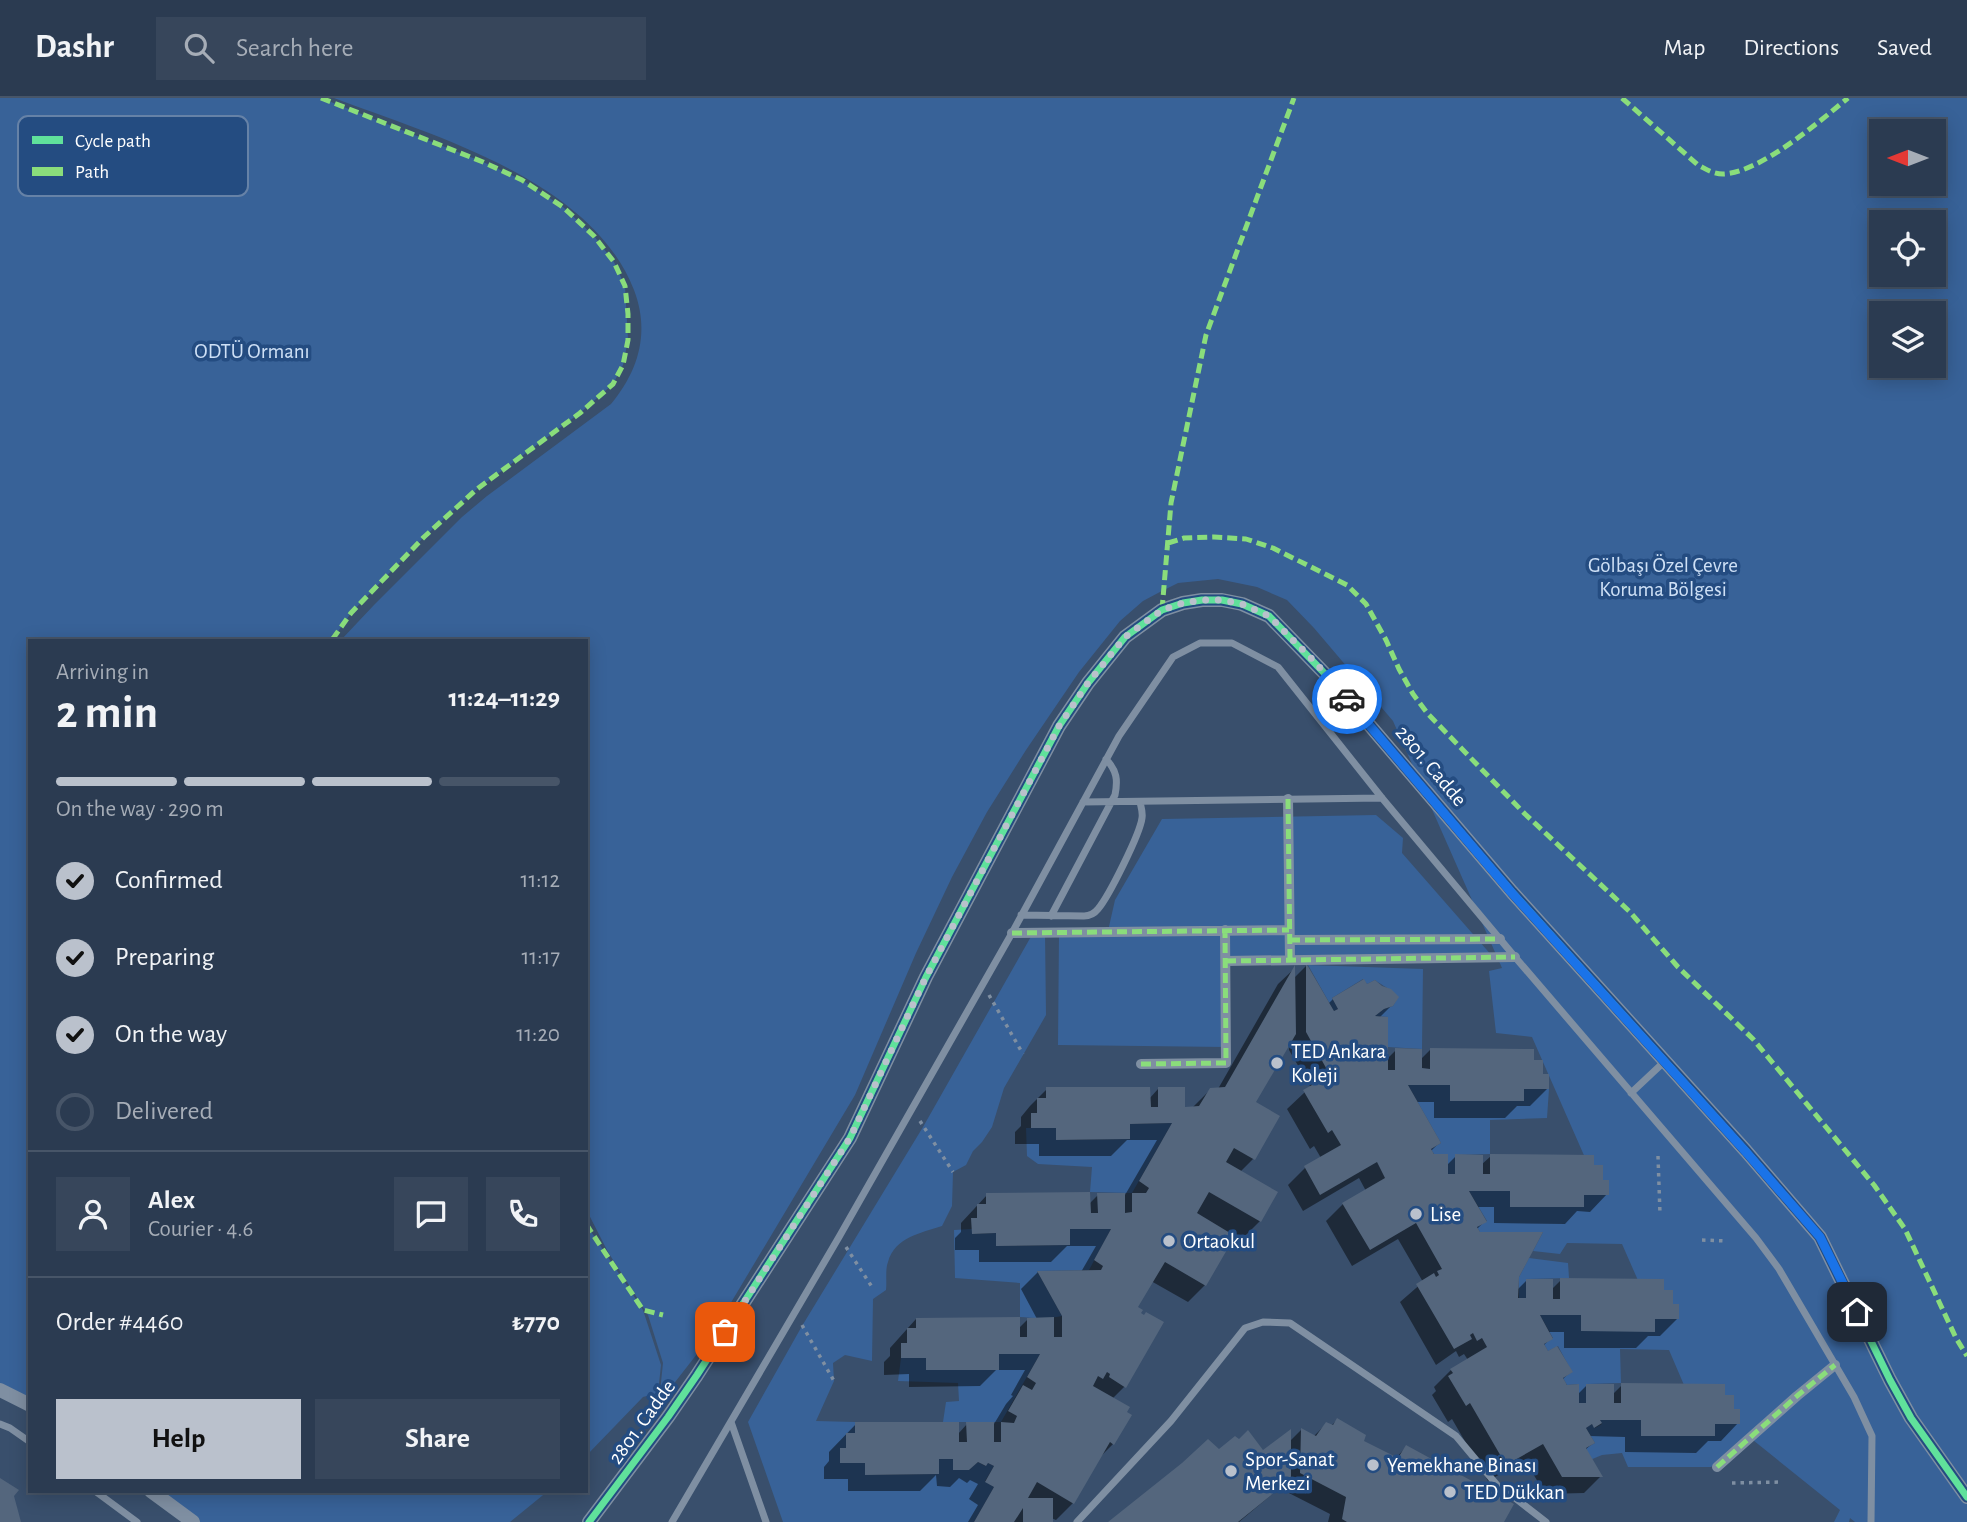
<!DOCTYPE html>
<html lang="en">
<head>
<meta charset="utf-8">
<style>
  body { margin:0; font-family:"Alegreya Sans",sans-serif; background:#37465b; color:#f1f3f6; height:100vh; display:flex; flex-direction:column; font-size:26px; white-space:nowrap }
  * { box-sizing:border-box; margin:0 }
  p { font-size:23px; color:#a6adb7 }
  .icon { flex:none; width:38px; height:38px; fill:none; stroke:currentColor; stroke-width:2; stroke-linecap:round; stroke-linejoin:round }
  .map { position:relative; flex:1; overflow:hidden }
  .panel { position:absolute; left:28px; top:541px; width:560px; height:854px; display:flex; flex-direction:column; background:#2b3b51; border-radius:0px; box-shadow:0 4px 18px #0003,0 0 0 2px #475568 }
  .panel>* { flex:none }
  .needle { width:46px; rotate:270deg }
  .fabs { position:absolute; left:1869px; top:21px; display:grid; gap:14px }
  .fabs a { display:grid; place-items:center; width:77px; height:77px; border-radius:0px; background:#2b3b51; box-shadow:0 4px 18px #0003,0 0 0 2px #475568; font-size:35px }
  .pin { position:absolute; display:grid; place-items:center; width:60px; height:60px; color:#fff; margin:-30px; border-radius:14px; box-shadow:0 4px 10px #0006 }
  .courier { position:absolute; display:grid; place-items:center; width:70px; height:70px; margin:-35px; border:5px solid #1a73e8; border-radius:50%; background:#fff; color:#222; box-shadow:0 2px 9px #0007 }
  .overview em { font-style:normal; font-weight:700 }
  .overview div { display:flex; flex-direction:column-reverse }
  .overview { display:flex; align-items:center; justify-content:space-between; height:119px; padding:0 28px }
  h1 { font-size:46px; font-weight:700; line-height:52px }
  .bar { display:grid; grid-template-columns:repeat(4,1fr); gap:10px 7px; align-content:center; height:84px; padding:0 28px }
  .bar i { height:9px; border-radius:5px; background:#475568 }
  .bar .current { background:#bac1cc }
  .bar p { grid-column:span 4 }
  .line { display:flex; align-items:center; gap:18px; padding:0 28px; border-top:2px solid #475568 }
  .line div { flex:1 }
  .round { display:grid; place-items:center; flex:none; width:74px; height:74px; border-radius:0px; background:#37465b }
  ol { padding:0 28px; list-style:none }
  li { display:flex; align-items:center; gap:21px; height:77px }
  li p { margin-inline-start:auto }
  li .icon { padding:7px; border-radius:50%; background:#bac1cc; color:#111; stroke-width:4 }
  li:last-child { color:#a6adb7 }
  li i { width:38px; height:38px; border:4px solid #475568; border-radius:50% }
  .cta { display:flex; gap:14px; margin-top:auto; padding:14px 28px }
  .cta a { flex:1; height:80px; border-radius:0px; background:#bac1cc; color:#111; font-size:28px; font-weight:700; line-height:80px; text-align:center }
  .cta a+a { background:#37465b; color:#f1f3f6 }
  header { display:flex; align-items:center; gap:42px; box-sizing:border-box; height:98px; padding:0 35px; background:#2b3b51; border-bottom:2px solid #475568 }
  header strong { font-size:33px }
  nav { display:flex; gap:38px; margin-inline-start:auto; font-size:24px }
  .search { width:490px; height:63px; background:#37465b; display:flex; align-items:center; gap:18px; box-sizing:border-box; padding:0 24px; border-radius:0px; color:#a6adb7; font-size:26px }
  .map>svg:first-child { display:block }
  .green { fill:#386298; fill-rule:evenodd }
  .shadow { fill:#0007 }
  .building { fill:#54667d }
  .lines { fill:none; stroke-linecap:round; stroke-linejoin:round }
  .path { stroke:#7f8fa2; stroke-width:3.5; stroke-dasharray:3.5 5; stroke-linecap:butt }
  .service { stroke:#7f8fa2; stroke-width:7 }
  .pedestrian { stroke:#7f8fa2; stroke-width:10 }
  .minor { stroke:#7f8fa2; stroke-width:14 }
  .quiet { stroke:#8add7b; stroke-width:5; stroke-dasharray:10 5; stroke-linecap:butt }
  .cycleway-casing { stroke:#244c81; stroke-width:11 }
  .cycleway { stroke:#60e19b; stroke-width:7 }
  .done { stroke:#bac1cc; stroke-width:7; stroke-dasharray:0 12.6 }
  .route { stroke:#1a73e8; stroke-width:9 }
  .poi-dot { fill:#bac1cc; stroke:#244c81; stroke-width:2.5 }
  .labels { text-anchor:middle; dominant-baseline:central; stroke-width:7; stroke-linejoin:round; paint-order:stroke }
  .park-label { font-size:21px; fill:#cee0f6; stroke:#244c81 }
  .street-label { font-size:21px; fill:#fff; stroke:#244c81 }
  .poi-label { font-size:21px; fill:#fff; stroke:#244c81; text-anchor:start }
  .key { fill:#244c81; stroke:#6682a7; stroke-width:2 }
  .key-label { font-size:19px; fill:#fff }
</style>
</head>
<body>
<header>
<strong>Dashr</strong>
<div class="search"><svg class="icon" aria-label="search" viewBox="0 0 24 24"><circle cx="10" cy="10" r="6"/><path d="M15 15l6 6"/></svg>Search here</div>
<nav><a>Map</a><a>Directions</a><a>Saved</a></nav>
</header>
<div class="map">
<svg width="1967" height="1424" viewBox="0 0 1967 1424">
  <rect width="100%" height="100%" fill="#394f6c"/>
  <path class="green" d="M0 0H321L483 64 522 82 563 109 594 138 614 164 625 188 628 242 623 267 613 286 580 315 477 391 424 439 351 515 332 542H30V1307L0 1292Z
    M334 0H1967V1424H1855L1850 1420 1849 1424H1834L1840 1412 1748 1338 1711 1369H1628L1622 1355 1602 1357 1590 1362 1586 1350 1595 1345 1586 1330 1592 1326 1595 1330 1602 1326 1600 1322H1641L1642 1338H1715V1326L1732 1325 1684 1287 1669 1252 1620 1251 1621 1285 1587 1286 1586 1305H1579V1286L1567 1287 1563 1280 1572 1274 1558 1248 1548 1253 1544 1246 1553 1240 1540 1217H1581V1233L1655 1221 1622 1146 1567 1145 1560 1156 1533 1153 1543 1134H1480L1477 1129 1487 1123 1469 1093H1510L1511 1109H1584V1097L1601 1096 1532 939 1496 935 1489 873 1502 870 1393 623 1314 530 1287 502 1257 489 1218 481 1178 485 1158 495 1143 503 1120 523 1079 574 1026 652 987 714 952 779 916 855 855 997 711 1238 665 1297 660 1294 663 1265 648 1217 608 1154 586 1111V542H341L374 507 462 419 487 398 611 306C639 272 650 234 634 192 591 82 435 38 334 0ZM1881 33H1934V86H1881ZM1881 124H1934V177H1881ZM1881 215H1934V268H1881Z
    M1376 717 1403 740 1402 755 1493 859 1226 863V949L1058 947 1059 835 1108 833 1115 802 1162 721Z
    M1033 835H1045L1046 917 1004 990 992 1029 982 1044 973 1053 966 1067 953 1074 952 1108 942 1128C921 1135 895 1139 888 1164 885 1172 887 1183 886 1192L873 1201 872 1263 845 1257 833 1265 834 1283 816 1323 855 1324V1335L846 1350H840V1364L865 1365V1377L938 1376 939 1361H953L954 1372H969L978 1364 985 1368 988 1365 994 1368 985 1383 994 1389 974 1424H783L748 1324 802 1228 923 1029Z
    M1308 867 1423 871 1422 951 1388 949V919L1375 918 1384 911 1393 908 1398 899C1391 891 1383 888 1375 882L1367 886 1363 881 1332 900 1338 911 1334 913Z
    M1408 987H1450L1451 1003H1523L1524 991H1549L1547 1020 1490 1022V1056L1456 1057 1455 1076H1448V1057L1434 1056 1431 1051 1441 1045Z
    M1172 1025 1132 1095 1090 1094 1092 1069 1038 1066 1027 1058 1026 1030H1056L1057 1042 1130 1041V1026Z
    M586 1126 643 1212 661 1267 658 1295 643 1299 586 1358Z
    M972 1131V1136L996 1135 997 1148 1070 1147V1131H1111L1089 1172 1037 1173 1062 1218C1048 1221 1033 1220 1020 1219V1185L955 1180 954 1132Z
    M1529 1160 1568 1165 1569 1180 1526 1181V1200H1519V1179Z
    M999 1256H1040L1001 1324H943L946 1304 959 1303 958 1285 898 1283 901 1260H926V1272H999Z
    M151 1393H548L510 1424H193Z"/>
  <path class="shadow" d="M1306 868 1328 906 1333 901 1392 907 1379 920 1386 962 1396 952 1421 961 1430 952 1532 963 1547 991 1530 1008H1517L1505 1020H1434V1004H1416L1439 1045 1431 1053 1446 1068 1456 1058 1481 1067 1491 1058 1592 1069 1607 1096 1590 1114 1577 1113 1565 1126 1494 1125V1109H1477L1485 1123 1476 1132 1517 1178V1192L1526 1183 1551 1192 1561 1182 1663 1194 1672 1208 1677 1221 1660 1238H1648L1636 1250H1564V1234H1547L1551 1240 1543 1248 1547 1256 1570 1274 1562 1282 1577 1297 1587 1287 1612 1297 1622 1287 1723 1298 1738 1325 1721 1343H1708L1696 1355 1625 1354V1339L1589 1338 1593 1345 1585 1352 1601 1378 1584 1395 1545 1396 1525 1362 1488 1383 1452 1321 1448 1324 1432 1297 1436 1293 1434 1289 1451 1272 1468 1262 1464 1256 1459 1259 1456 1253 1436 1267 1400 1204 1423 1184 1398 1141 1352 1168 1326 1123 1343 1106 1366 1093 1359 1080 1303 1113 1288 1087 1305 1070 1321 1060 1314 1048 1310 1051 1287 1011 1305 994 1311 990 1289 952V944L1254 1005 1278 1019 1253 1061 1240 1074 1276 1095 1260 1123 1242 1141 1234 1136 1205 1187 1188 1204 1151 1183 1136 1210 1125 1288 1112 1301 1113 1346 1099 1360 1073 1405 1056 1422 1051 1420 1052 1424H968L978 1407 969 1401 978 1386 970 1382 967 1385 959 1380 950 1389 937 1388 936 1377 920 1393H848V1381H824V1369L829 1363V1354L856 1326 958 1336 967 1326H994L1006 1306 1013 1298 1011 1297 1025 1272H996L980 1288 909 1289V1276L884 1277V1264L890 1258V1250L916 1221 1018 1231 1028 1221H1037L1021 1191 1038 1174H1081L1096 1148H1067L1051 1164H979V1152H955V1140L961 1134V1125L987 1097 1089 1106 1098 1097H1125L1157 1042H1127L1111 1058H1039V1046H1015V1034L1021 1028V1019L1030 1008 1047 991 1149 1001 1158 991 1183 1011 1193 1009 1211 991H1218L1278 886 1294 871V880Z
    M1337 1322 1362 1344 1395 1361 1406 1349 1502 1424H1328L1330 1416 1283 1392V1387L1239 1424H1112L1219 1354H1263L1289 1344 1301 1332 1313 1339 1326 1326 1331 1328Z"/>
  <path class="building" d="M1306 865 1334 913 1338 911 1332 900 1364 881 1367 886 1375 882 1382 888 1391 891 1399 899 1393 908 1384 911 1375 918 1388 919V972H1395V950L1422 951V970L1430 971V950L1534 951V962H1543V976H1549V991H1524V1003H1450V987H1408L1441 1045 1431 1051 1434 1056H1448V1076H1455V1056L1483 1057V1076H1490V1056L1594 1057V1067H1603V1082H1609V1097H1584V1109H1510V1093H1469L1487 1124 1477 1129 1480 1134H1543L1519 1179 1518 1200H1526V1181H1553V1201H1560V1180L1664 1181V1192H1673V1206H1679V1221H1655V1234L1581 1233V1217H1540L1553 1241 1544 1246 1548 1253 1557 1248 1573 1274 1563 1280 1567 1287 1579 1286V1305H1586V1286H1614V1305H1621V1285L1725 1286V1297H1734V1311H1740V1326H1715V1338H1641V1322H1600L1602 1325 1594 1330 1592 1326 1586 1330 1595 1345 1586 1350 1603 1379H1562L1543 1346 1506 1367 1470 1305 1466 1308 1448 1278 1453 1275 1450 1271 1487 1249 1482 1240 1477 1243 1473 1235 1470 1237 1472 1241 1454 1251 1416 1186 1434 1175 1436 1179 1439 1177 1437 1173 1442 1171 1416 1125 1370 1152 1342 1105 1385 1080 1377 1064 1320 1097 1304 1068 1341 1047 1332 1032 1328 1035 1303 992 1330 977 1306 934Z
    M1295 867 1296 936 1256 1004 1280 1018 1255 1062 1234 1050 1226 1064 1278 1094 1261 1124 1209 1094 1197 1115 1235 1138 1206 1188 1165 1164 1138 1209 1143 1212 1141 1215 1144 1217 1146 1214 1164 1224 1126 1290 1109 1279 1110 1276 1107 1274 1103 1281 1098 1278 1093 1288 1130 1309 1127 1314 1132 1317 1114 1347 1110 1344 1074 1406 1037 1384 1028 1400H1053V1424H1023V1410L1014 1424H974L994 1389 985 1384 994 1368 988 1365 986 1368 978 1364 969 1372H953V1361H939V1376L865 1377V1365H840V1350H846V1335H855V1324H959V1344H967L966 1324H994V1344H1001V1324L1014 1325 1017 1318 1008 1313 1023 1287 1032 1292 1036 1285 1027 1279 1040 1256H999V1272H926V1260H901V1245H907V1230H916V1220L1020 1219V1239H1027V1220L1054 1219V1239H1062V1218L1037 1173 1101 1172 1103 1168 1094 1162 1111 1131H1070V1147L996 1148V1135L972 1136 971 1120H977V1106H986V1095L1090 1094 1091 1115H1098L1097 1095H1125V1115L1132 1114V1095H1146L1149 1090 1139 1083 1172 1025 1130 1026V1041L1056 1042V1030H1031V1015H1037V1000H1046V989H1150L1151 1009H1158V989H1185V1009L1199 1008 1210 990 1225 989Z
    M1337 1320 1366 1337 1364 1343 1398 1360 1406 1347 1514 1406 1504 1424H1347L1342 1421 1346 1399 1300 1375 1301 1330 1316 1338 1326 1324 1333 1327Z
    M1291 1331V1381L1238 1424H1108L1182 1365 1208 1341 1219 1351 1235 1338 1239 1341 1248 1332 1263 1352Z
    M0 1380 19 1392 14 1398 21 1424H0Z"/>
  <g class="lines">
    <path class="path" d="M989 897 1023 956
      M920 1023 953 1074
      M1658 1058 1660 1116
      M1702 1142 1727 1143
      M846 1149 872 1189
      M802 1227 834 1283
      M1732 1385 1782 1384"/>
    <path class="service" d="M1083 704 1382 700
      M1021 817 1084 818C1090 818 1094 816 1098 811 1109 798 1140 736 1142 720 1143 714 1141 709 1140 704
      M1051 818 1115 697C1118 682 1117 673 1106 661
      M1631 995 1664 964
      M731 1324 766 1424
      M0 1326 10 1330 30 1344
      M95 1393 137 1424
      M672 1424 839 1139 1012 835 1119 638 1173 559 1200 545H1232L1278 569 1382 700 1515 859 1756 1140 1779 1171 1854 1299 1872 1338 1871 1424
      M1077 1424 1171 1323 1245 1230 1263 1224 1290 1225 1456 1338 1502 1393 1515 1400 1546 1424"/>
    <path class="pedestrian" d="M1288 701 1290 862
      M1012 835 1289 832
      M1290 842 1500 841
      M1226 863 1515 859
      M1141 966 1226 965 1225 832
      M1717 1369 1797 1298 1835 1267"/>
    <path class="minor" d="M0 1292 30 1307
      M151 1393 193 1424
      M589 1424 668 1319 697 1277 850 1040 926 879 1059 628 1088 585 1125 539 1162 512 1183 505 1202 502H1222L1242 506 1269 518 1331 582 1512 794 1746 1053 1820 1139 1890 1282 1911 1320 1967 1399"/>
    <path class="quiet" d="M321 0 483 64 522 82 563 109 594 138 614 164 625 188 628 216V242L623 267 613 286 580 315 477 391 424 439 351 515 332 542
      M1622 0 1698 67C1706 71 1713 76 1723 76 1760 75 1820 23 1848 0
      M1168 445 1184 440 1214 439 1246 441 1273 450 1347 487 1366 506 1386 542 1399 571 1413 596 1428 616 1525 716 1629 813 1678 869 1753 941 1874 1087 1905 1131 1956 1240 1967 1258
      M1162 512 1171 405 1206 237 1294 0
      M1288 701 1290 862
      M1012 835 1289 832
      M1290 842 1500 841
      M1226 863 1515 859
      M1141 966 1226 965 1225 832
      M586 1126 643 1212 663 1217
      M1717 1369 1797 1298 1835 1267"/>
    <g class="cycleway-casing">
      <path id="cycleway" d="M589 1424 668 1319 697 1277 850 1040 926 879 1059 628 1088 585 1125 539 1162 512 1183 505 1202 502H1222L1242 506 1269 518 1331 582 1512 794 1746 1053 1820 1139 1890 1282 1911 1320 1967 1399"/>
    </g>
    <use href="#cycleway" class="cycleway"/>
  </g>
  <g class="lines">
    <path class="done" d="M725 1234 850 1040 926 879 1059 628 1088 585 1125 539 1162 512 1183 505 1202 502H1222L1242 506 1269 518 1316 565 1347 601"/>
    <path class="route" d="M1347 601 1511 794 1746 1054 1820 1139 1857 1214"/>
  </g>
  <g class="poi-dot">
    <circle cx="1277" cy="965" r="7"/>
    <circle cx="1416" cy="1116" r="7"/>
    <circle cx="1169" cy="1143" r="7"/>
    <circle cx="1373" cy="1367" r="7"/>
    <circle cx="1231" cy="1373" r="7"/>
    <circle cx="1450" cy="1394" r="7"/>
  </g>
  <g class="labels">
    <g class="park-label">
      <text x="252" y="253">ODTÜ Ormanı</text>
      <text x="1663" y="467">Gölbaşı Özel Çevre<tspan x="1663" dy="24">Koruma Bölgesi</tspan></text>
    </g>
    <g class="street-label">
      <text transform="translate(1431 668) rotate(50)">2801. Cadde</text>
      <text transform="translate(642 1324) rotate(-54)">2801. Cadde</text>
    </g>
    <g class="poi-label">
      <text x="1291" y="953">TED Ankara<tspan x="1291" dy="24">Koleji</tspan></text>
      <text x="1430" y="1116">Lise</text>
      <text x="1183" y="1143">Ortaokul</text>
      <text x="1245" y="1361">Spor-Sanat<tspan x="1245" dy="24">Merkezi</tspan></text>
      <text x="1387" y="1367">Yemekhane Binası</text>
      <text x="1464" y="1394">TED Dükkan</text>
    </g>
  </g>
  <rect x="18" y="18" width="230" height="80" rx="10" class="key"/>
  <rect x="32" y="38" width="31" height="8" fill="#60e19b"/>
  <rect x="32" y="69" width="31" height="9" fill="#8add7b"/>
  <g class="key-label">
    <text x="75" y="49">Cycle path</text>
    <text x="75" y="80">Path</text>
  </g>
</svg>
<div class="fabs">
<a><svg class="needle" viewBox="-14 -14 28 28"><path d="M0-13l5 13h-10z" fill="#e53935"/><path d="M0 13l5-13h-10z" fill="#a6adb7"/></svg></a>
<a><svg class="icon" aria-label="locate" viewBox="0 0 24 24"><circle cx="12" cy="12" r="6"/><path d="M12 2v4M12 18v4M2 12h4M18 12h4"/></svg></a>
<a><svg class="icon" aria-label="layers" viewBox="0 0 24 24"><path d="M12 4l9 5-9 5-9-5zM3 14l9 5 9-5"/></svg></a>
</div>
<div class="pin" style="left:725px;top:1234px;background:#ea580c"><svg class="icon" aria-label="bag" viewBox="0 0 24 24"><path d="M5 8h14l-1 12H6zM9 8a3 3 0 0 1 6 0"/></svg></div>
<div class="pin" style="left:1857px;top:1214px;background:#1f2937"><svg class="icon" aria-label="home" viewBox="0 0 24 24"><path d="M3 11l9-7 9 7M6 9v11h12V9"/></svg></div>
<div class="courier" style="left:1347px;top:601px"><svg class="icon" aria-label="car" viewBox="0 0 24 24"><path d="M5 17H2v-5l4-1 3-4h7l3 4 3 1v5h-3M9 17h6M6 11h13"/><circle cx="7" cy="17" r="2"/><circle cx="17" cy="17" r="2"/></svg></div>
<section class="panel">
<div class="overview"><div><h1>2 min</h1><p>Arriving in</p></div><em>11:24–11:29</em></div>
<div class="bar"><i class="current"></i><i class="current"></i><i class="current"></i><i></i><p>On the way · 290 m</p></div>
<ol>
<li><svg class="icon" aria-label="check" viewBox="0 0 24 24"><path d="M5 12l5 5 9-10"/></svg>Confirmed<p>11:12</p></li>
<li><svg class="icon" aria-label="check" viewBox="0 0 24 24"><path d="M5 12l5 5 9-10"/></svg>Preparing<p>11:17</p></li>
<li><svg class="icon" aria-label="check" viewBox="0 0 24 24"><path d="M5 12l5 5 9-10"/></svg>On the way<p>11:20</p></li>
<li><i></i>Delivered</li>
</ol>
<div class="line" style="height:126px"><a class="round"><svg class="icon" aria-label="person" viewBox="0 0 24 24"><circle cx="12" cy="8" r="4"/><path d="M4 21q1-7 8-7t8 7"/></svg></a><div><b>Alex</b><p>Courier · 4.6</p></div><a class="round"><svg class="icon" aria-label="chat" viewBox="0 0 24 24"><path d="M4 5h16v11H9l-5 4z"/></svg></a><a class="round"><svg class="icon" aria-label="phone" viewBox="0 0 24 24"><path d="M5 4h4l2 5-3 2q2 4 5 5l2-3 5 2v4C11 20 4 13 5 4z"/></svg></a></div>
<div class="line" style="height:91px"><div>Order #4460</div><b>₺770</b></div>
<div class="cta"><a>Help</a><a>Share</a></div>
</section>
</div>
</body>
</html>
